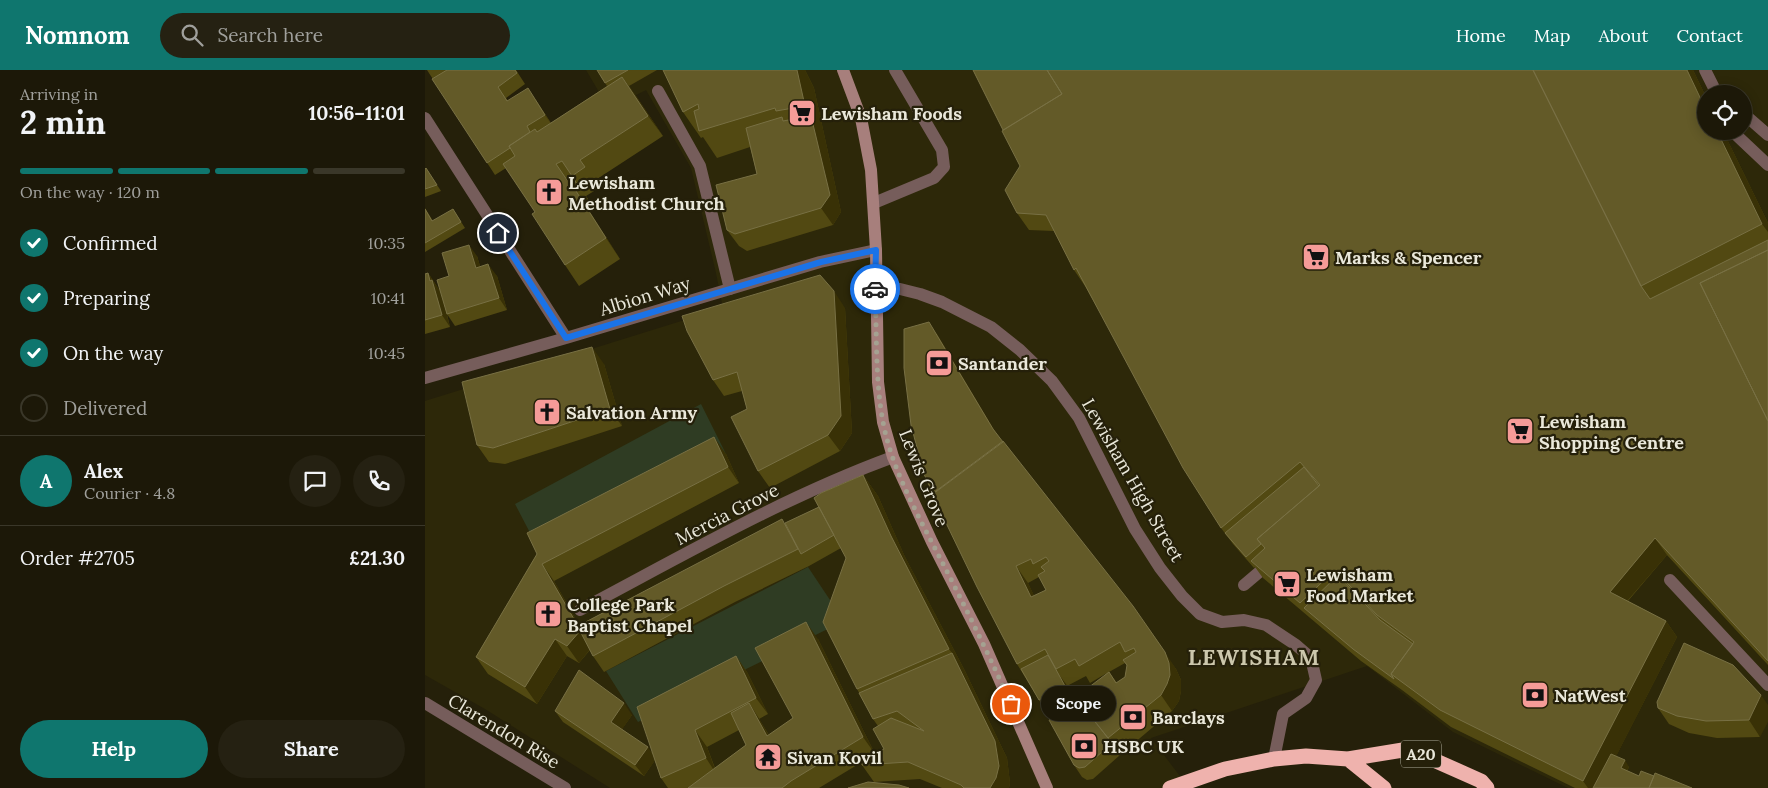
<!DOCTYPE html>
<html lang="en">
<head>
<meta charset="utf-8">
<style>
  body { margin:0; font-family:Lora,serif; background:#252112; color:#f1f3f6; height:100vh; display:flex; flex-direction:column; font-size:19px; white-space:nowrap }
  * { box-sizing:border-box; margin:0 }
  p { font-size:16px; color:#a0a09c }
  .icon { flex:none; width:28px; height:28px; fill:none; stroke:currentColor; stroke-width:2; stroke-linecap:round; stroke-linejoin:round }
  .map { position:relative; flex:1; overflow:hidden }
  .side { display:flex; flex-direction:column; background:#1c1808; width:425px }
  .side>* { flex:none }
  .buttons { position:absolute; left:1272px; top:15px; display:grid; gap:10px }
  .buttons a { display:grid; place-items:center; width:55px; height:55px; border-radius:50%; background:#1c1808; box-shadow:0 2px 12px #0003,0 0 0 1px #3a3729; font-size:25px }
  .pin { position:absolute; display:grid; place-items:center; width:42px; height:42px; color:#fff; margin:-21px; border:2px solid #fff; border-radius:50%; box-shadow:0 1px 5px #0007 }
  .courier { position:absolute; display:grid; place-items:center; width:50px; height:50px; margin:-25px; border:4px solid #1a73e8; border-radius:50%; background:#fff; color:#222; box-shadow:0 1px 6px #0007 }
  .bubble { position:absolute; height:35px; border-radius:18px; background:#1c1808; box-shadow:0 2px 12px #0003,0 0 0 1px #3a3729; font-size:16px; font-weight:700; line-height:35px; text-align:center }
  .headline em { font-style:normal; font-weight:700 }
  .headline div { display:flex; flex-direction:column-reverse }
  .headline { display:flex; align-items:center; justify-content:space-between; height:85px; padding:0 20px }
  h1 { font-size:32px; font-weight:700; line-height:38px }
  .bar { display:grid; grid-template-columns:repeat(4,1fr); gap:8px 5px; align-content:center; height:60px; padding:0 20px }
  .bar i { height:6px; border-radius:4px; background:#3a3729 }
  .bar .on { background:#0f766e }
  .bar p { grid-column:span 4 }
  .line { display:flex; align-items:center; gap:12px; padding:0 20px; border-top:1px solid #3a3729 }
  .line div { flex:1 }
  .round { display:grid; place-items:center; flex:none; width:52px; height:52px; border-radius:26px; background:#252112 }
  ol { padding:0 20px; list-style:none }
  li { display:flex; align-items:center; gap:15px; height:55px }
  li p { margin-inline-start:auto }
  li .icon { padding:5px; border-radius:50%; background:#0f766e; color:#fff; stroke-width:4 }
  li:last-child { color:#a0a09c }
  li i { width:28px; height:28px; border:2px solid #3a3729; border-radius:50% }
  .primary-button { display:flex; gap:10px; margin-top:auto; padding:10px 20px }
  .primary-button a { flex:1; height:58px; border-radius:30px; background:#0f766e; color:#fff; font-size:20px; font-weight:700; line-height:58px; text-align:center }
  .primary-button a+a { background:#252112; color:#f1f3f6 }
  header { display:flex; align-items:center; gap:30px; box-sizing:border-box; height:70px; padding:0 25px; background:#0f766e; color:#fff }
  header strong { font-size:24px }
  nav { display:flex; gap:28px; margin-inline-start:auto; font-size:18px }
  .search { width:350px; height:45px; background:#252112; display:flex; align-items:center; gap:12px; box-sizing:border-box; padding:0 18px; border-radius:28px; color:#a0a09c; font-size:19px }
  main { display:flex; flex:1; min-height:0 }
  .map>svg:first-child { display:block }
  .built { fill:#2d2809; fill-rule:evenodd }
  .green { fill:#2f3c23 }
  .lines { fill:none; stroke-linecap:round; stroke-linejoin:round }
  .lane { stroke:#765d5b; stroke-width:12 }
  .street { stroke:#765d5b; stroke-width:12 }
  .secondary { stroke:#a77f7c; stroke-width:12 }
  .highway { stroke:#efb2ad; stroke-width:15 }
  .wall { fill:#524912; fill-rule:evenodd }
  .shaded-wall { fill:#393106 }
  .building { fill:#635a28; stroke:#787044; fill-rule:evenodd }
  .done { stroke:#a5a291; stroke-width:5; stroke-dasharray:0 9 }
  .route { stroke:#1a73e8; stroke-width:6 }
  .labels { text-anchor:middle; dominant-baseline:central; stroke-width:4.5; stroke-linejoin:round; paint-order:stroke }
  .shield { fill:#25200a; stroke:#afac9c; stroke-width:1 }
  .shield-label { font-size:16px; font-weight:bold; fill:#eae8da }
  .poi-label { font-size:18px; font-weight:bold; fill:#eae8da; stroke:#25200a; text-anchor:start }
  .street-label { font-size:18px; fill:#eae8da; stroke:#25200a }
  .district-label { font-size:22px; font-weight:bold; letter-spacing:1px; fill:#ccc7ac; stroke:#25200a }
</style>
</head>
<body>
<header>
<strong>Nomnom</strong>
<div class="search"><svg class="icon" aria-label="search" viewBox="0 0 24 24"><circle cx="10" cy="10" r="6"/><path d="M15 15l6 6"/></svg>Search here</div>
<nav><a>Home</a><a>Map</a><a>About</a><a>Contact</a></nav>
</header>
<main>
<section class="side">
<div class="headline"><div><h1>2 min</h1><p>Arriving in</p></div><em>10:56–11:01</em></div>
<div class="bar"><i class="on"></i><i class="on"></i><i class="on"></i><i></i><p>On the way · 120 m</p></div>
<ol>
<li><svg class="icon" aria-label="check" viewBox="0 0 24 24"><path d="M5 12l5 5 9-10"/></svg>Confirmed<p>10:35</p></li>
<li><svg class="icon" aria-label="check" viewBox="0 0 24 24"><path d="M5 12l5 5 9-10"/></svg>Preparing<p>10:41</p></li>
<li><svg class="icon" aria-label="check" viewBox="0 0 24 24"><path d="M5 12l5 5 9-10"/></svg>On the way<p>10:45</p></li>
<li><i></i>Delivered</li>
</ol>
<div class="line" style="height:90px"><b class="round" style="background:#0f766e;color:#fff">A</b><div><b>Alex</b><p>Courier · 4.8</p></div><a class="round"><svg class="icon" aria-label="chat" viewBox="0 0 24 24"><path d="M4 5h16v11H9l-5 4z"/></svg></a><a class="round"><svg class="icon" aria-label="phone" viewBox="0 0 24 24"><path d="M5 4h4l2 5-3 2q2 4 5 5l2-3 5 2v4C11 20 4 13 5 4z"/></svg></a></div>
<div class="line" style="height:65px"><div>Order #2705</div><b>£21.30</b></div>
<div class="primary-button"><a>Help</a><a>Share</a></div>
</section>
<div class="map">
<svg width="1343" height="718" viewBox="0 0 1343 718">
  <rect width="100%" height="100%" fill="#25200a"/>
  <path class="built" d="M161 0H1343V718H1143L1028 662 942 596 726 668 764 718H185L60 639 0 605V331L298 238 291 203 266 98 221 20 184 39ZM1281 24H1319V61H1281Z"/>
  <path class="green" d="M276 334 301 384 114 480 90 434Z
    M383 497 419 551 213 652 181 601Z"/>
  <g class="lines">
    <path class="lane" d="M1280 0 1290 20 1295 24
      M233 21 275 96 305 219
      M1319 44 1343 65
      M1307 61 1343 95
      M449 133 509 108 519 97 517 80 470 0
      M1245 510 1343 615
      M819 515 846 492"/>
    <path class="street" d="M0 48 141 268
      M450 217 475 219 495 224 517 232 566 257 595 280 627 311 654 348 710 459 735 498 757 526 775 544 797 552 819 550 841 555 871 575 886 588 891 610 881 628 858 644 849 689
      M0 308 141 268 395 192 451 180
      M155 540C257 486 359 427 468 387
      M0 633 140 718"/>
    <path class="secondary" d="M418 0 436 48 446 100 451 180 453 312 458 352 468 387 507 472 559 574 622 718"/>
    <path class="highway" d="M923 689 959 718
      M745 718 800 699 849 689 881 686 923 689 984 679 1056 711 1062 718"/>
  </g>
  <path class="wall" d="M2 0H91L100 14 81 28 83 31 111 30 126 53 182 16 172 0H232L204 16 238 66 169 111 174 118 161 126 170 139 165 142 195 189 154 216 140 195 110 142 81 98 70 105Z
    M238 0H380L389 18 416 142 408 155 322 181 314 176 302 160 332 104 325 77 292 88 278 67 276 68 258 42Z
    M548 0H1268L1281 27V61H1298L1343 153V595L1242 485 1203 531 1241 551 1252 567 1191 686 1204 697 1202 701 1214 706H1229L1267 718H1150L1026 657 977 620 936 591 838 508 830 497 829 498 808 474 796 458 660 216 649 200 629 161 604 160 592 143 595 96 578 60Z
    M1 98 16 121 0 127V99Z
    M0 138 8 151 28 139 40 158 0 182Z
    M52 186 55 196 72 206 82 240 30 256 22 244 25 257 0 264V204L3 203 15 221 24 206Z
    M420 238 427 363 415 381 345 418 333 401 322 339 317 321 299 326 288 310Z
    M512 264 572 365 751 599 756 610V621L754 631 747 641 695 685 668 709 662 710 657 707 649 695 617 635 592 594 508 424ZM614 507 621 520 609 526 603 513ZM700 593 702 596 700 607 692 613 684 602ZM682 603 654 632 651 634 641 614 642 616 661 606 665 613Z
    M179 294 197 356 80 394 64 392 52 375Z
    M301 384 314 413 129 511 154 555 394 437 438 405 453 426 480 487 539 599 582 688 585 713 584 718H517L495 709 449 712 437 695V692L394 718H243L236 708 230 690 219 706 138 652 130 641 207 645 197 659 228 683 311 586 322 602 343 644 334 649 344 665 368 648 393 569 450 684 459 679 453 656 448 649 432 619 421 488 416 478 384 496 310 532 179 602 168 586 165 580 154 593 142 586 112 634 63 604 51 587 112 484ZM314 660 321 675 290 698 282 677Z
    M1308 595 1335 667 1292 668 1264 663 1244 654 1233 638Z"/>
  <path class="shaded-wall" d="M372 0H380L389 18 416 142 408 155 396 138 386 46 380 36Z
    M1262 0H1268L1281 27V40Z
    M197 7 212 27 238 66 223 46Z
    M103 18 111 30 128 57 120 45Z
    M1292 61H1298L1343 153V162L1337 154Z
    M151 121 165 142 195 189 181 168Z
    M44 175 52 186 59 209 51 198Z
    M63 194 72 206 82 240 74 228Z
    M3 203 16 222 25 257 17 245Z
    M409 221 420 238 427 363 415 381 403 365Z
    M504 252 512 264 576 371 568 359Z
    M167 277 179 294 197 356 185 339Z
    M289 367 301 384 314 413 303 397Z
    M438 405 453 426 480 487 539 599 524 579 466 466Z
    M1230 468 1242 485 1196 538 1185 522Z
    M117 494 129 511 164 573 153 556Z
    M591 496 603 513 618 544 606 527Z
    M1241 551 1252 567 1175 718H1163L1158 711Z
    M381 552 393 569 450 684 438 667Z
    M720 552 751 599 756 610V621L754 631 747 641 736 625Z
    M155 561 167 577 154 593 142 576Z
    M130 569 142 586 112 634 100 617Z
    M527 583 539 599 582 688 585 713 584 718H565Z
    M311 586 322 602 343 644 331 628Z
    M632 602 641 614 658 646 640 616Z
    M1336 625 1343 635V652L1335 667 1324 650Z
    M199 633 207 645 194 664 186 652Z
    M324 633 335 650 354 683 342 666Z
    M270 660 282 677 292 705 281 688Z
    M223 677 231 689 219 706 210 695Z
    M1200 690 1204 697 1200 704 1196 698Z"/>
  <path class="building" d="M22 0H90L92 3 73 17 82 31 103 18 120 45 102 56 105 62 84 76 85 78 62 93 7 9Z
    M172 0H203L180 13Z
    M238 0H372L380 36 351 41 350 38 274 61 269 41 274 39 273 34 258 42Z
    M548 0H622L637 24 578 60Z
    M622 0H1108L1216 216 1225 229 1343 170V180L1275 213 1343 351V591L1230 468 1185 522 1241 551 1158 711 1015 640 966 604 989 572 952 545 910 500 875 533 826 491 840 478 832 469 895 415 875 392 796 458 758 398 651 198 649 200 621 145 592 143 580 120 595 96 577 61 637 24Z
    M1108 0H1262L1281 40V61H1292L1337 154 1216 216Z
    M197 7 223 46 155 90 160 97 147 106 137 91 131 94 142 110 147 106 155 119 151 121 181 168 140 195 107 144 110 142 78 94 90 86 84 76 110 59 112 62Z
    M386 46 405 125 396 138 310 164 302 160 291 115 332 104 321 58 357 47 358 51Z
    M1 98 12 115 0 119V99Z
    M0 139 7 151 28 139 36 152 0 173Z
    M44 175 51 198 63 194 74 228 22 244 12 210 24 206 17 183Z
    M1343 180V351L1275 213Z
    M3 203 5 211 7 210 17 245 0 250V204Z
    M395 205 409 221 416 346 403 365 333 401 306 347 322 339 312 302 288 310 262 261 257 246Z
    M504 252 568 359 578 372 508 424 499 404 486 355 479 298V259Z
    M167 277 185 339 68 378 52 375 37 312Z
    M289 367 303 397 117 494 153 556 357 449 373 479 299 516 168 586 155 561 142 576 130 569 100 617 51 587 112 484 102 463Z
    M578 371 708 536 740 582 744 593 745 605 742 614 736 625 683 668 651 627 684 602 691 613 700 607 702 595 698 590 711 582 709 578 700 582 695 572 654 596 650 589 631 599 620 579 592 594 552 517 507 424ZM621 487 624 491 616 497 620 501 613 505 621 520 606 527 591 496 606 489 608 494Z
    M879 397 894 416 832 469 836 474 821 487 800 463Z
    M438 405 466 466 524 579 432 619 398 552 421 488 389 428 396 423Z
    M394 437 409 465 376 484 360 453Z
    M913 505 955 550 988 574 966 604 969 609 928 579 879 538Z
    M381 552 438 667 366 711 357 718H263L321 675 306 643 324 633 342 666 368 648 330 578Z
    M1259 573 1308 595 1336 625 1324 650 1281 651 1252 646 1233 638 1232 632Z
    M527 583 570 671 574 696 571 708 565 718H539L536 715 483 692 437 695V690L459 679 448 659 466 648 499 661 472 641 448 649 434 623Z
    M623 585 640 616 614 630 596 599Z
    M311 586 331 628 270 660 281 688 236 708 212 637Z
    M154 600 199 633 186 652 223 677 210 695 130 641Z
    M644 622 651 634 625 649 617 635Z
    M654 632 687 673 660 697 654 698 649 695 624 650Z
    M1186 684 1200 690 1196 698 1214 706 1216 701 1229 706 1224 718H1168Z
    M1230 703 1267 718H1224Z
    M443 712 474 715 484 718H423Z"/>
  <g class="lines">
    <path class="done" d="M450 219C452 263 450 309 458 352 467 400 493 445 515 488 540 536 564 585 586 634"/>
    <path class="route" d="M73 163 141 268 396 192 451 180 450 219"/>
  </g>
  <defs>
    <g id="supermarket-square" transform="scale(1.4375)"><rect x="-9" y="-9" width="18" height="18" rx="4" fill="#f59b98" stroke="#25200a"/><path d="M-6-5.5h2.5l.6 2H6L4.5 2H-2.5L-4.4-4H-6ZM-1.5 3.2a1.3 1.3 0 1 0 .1 0ZM3 3.2a1.3 1.3 0 1 0 .1 0Z" fill="#111"/></g>
    <g id="church-square" transform="scale(1.4375)"><rect x="-9" y="-9" width="18" height="18" rx="4" fill="#f59b98" stroke="#25200a"/><path d="M-1.2-6h2.4v3.5h3.3v2.4h-3.3V6h-2.4V-.1h-3.3v-2.4h3.3Z" fill="#111"/></g>
    <g id="bank-square" transform="scale(1.4375)"><rect x="-9" y="-9" width="18" height="18" rx="4" fill="#f59b98" stroke="#25200a"/><path d="M-6-4H6V4H-6ZM0-2.3a2.3 2.3 0 1 0 0 4.6a2.3 2.3 0 1 0 0-4.6Z" fill="#111"/></g>
    <g id="temple-square" transform="scale(1.4375)"><rect x="-9" y="-9" width="18" height="18" rx="4" fill="#f59b98" stroke="#25200a"/><path d="M0-6L5-2H3V0L6.5 2.5H4V6H1.5V3h-3V6H-4V2.5H-6.5L-3 0V-2H-5Z" fill="#111"/></g>
  </defs>
  <g fill-rule="evenodd">
    <use href="#supermarket-square" x="377" y="43"/>
    <use href="#church-square" x="124" y="122"/>
    <use href="#supermarket-square" x="891" y="187"/>
    <use href="#bank-square" x="514" y="293"/>
    <use href="#church-square" x="122" y="342"/>
    <use href="#supermarket-square" x="1095" y="361"/>
    <use href="#supermarket-square" x="862" y="514"/>
    <use href="#church-square" x="123" y="544"/>
    <use href="#bank-square" x="1110" y="625"/>
    <use href="#bank-square" x="708" y="647"/>
    <use href="#bank-square" x="659" y="676"/>
    <use href="#temple-square" x="343" y="687"/>
  </g>
  <g class="labels">
    <rect class="shield" x="976" y="670.5" width="40" height="27" rx="4"/>
    <g class="shield-label">
      <text x="996" y="684">A20</text>
    </g>
    <g class="poi-label">
      <text x="396" y="43">Lewisham Foods</text>
      <text x="143" y="112">Lewisham<tspan x="143" dy="21">Methodist Church</tspan></text>
      <text x="910" y="187">Marks &amp; Spencer</text>
      <text x="533" y="293">Santander</text>
      <text x="141" y="342">Salvation Army</text>
      <text x="1114" y="351">Lewisham<tspan x="1114" dy="21">Shopping Centre</tspan></text>
      <text x="881" y="504">Lewisham<tspan x="881" dy="21">Food Market</tspan></text>
      <text x="142" y="534">College Park<tspan x="142" dy="21">Baptist Chapel</tspan></text>
      <text x="1129" y="625">NatWest</text>
      <text x="727" y="647">Barclays</text>
      <text x="678" y="676">HSBC UK</text>
      <text x="362" y="687">Sivan Kovil</text>
    </g>
    <g class="street-label">
      <text transform="translate(220 226) rotate(-17)">Albion Way</text>
      <text transform="translate(499 408) rotate(68)">Lewis Grove</text>
      <text transform="translate(708 410) rotate(60)">Lewisham High Street</text>
      <text transform="translate(302 444) rotate(-27)">Mercia Grove</text>
      <text transform="translate(79 661) rotate(31)">Clarendon Rise</text>
    </g>
    <g class="district-label">
      <text x="829" y="587">LEWISHAM</text>
    </g>
  </g>
</svg>
<div class="buttons">
<a><svg class="icon" aria-label="locate" viewBox="0 0 24 24"><circle cx="12" cy="12" r="6"/><path d="M12 2v4M12 18v4M2 12h4M18 12h4"/></svg></a>
</div>
<div class="pin" style="left:586px;top:634px;background:#ea580c"><svg class="icon" aria-label="bag" viewBox="0 0 24 24"><path d="M5 8h14l-1 12H6zM9 8a3 3 0 0 1 6 0"/></svg></div>
<div class="pin" style="left:73px;top:163px;background:#1f2937"><svg class="icon" aria-label="home" viewBox="0 0 24 24"><path d="M3 11l9-7 9 7M6 9v11h12V9"/></svg></div>
<div class="courier" style="left:450px;top:219px"><svg class="icon" aria-label="car" viewBox="0 0 24 24"><path d="M5 17H2v-5l4-1 3-4h7l3 4 3 1v5h-3M9 17h6M6 11h13"/><circle cx="7" cy="17" r="2"/><circle cx="17" cy="17" r="2"/></svg></div>
<div class="bubble" style="left:616px;top:616px;width:75px">Scope</div>
</div>
</main>
</body>
</html>
